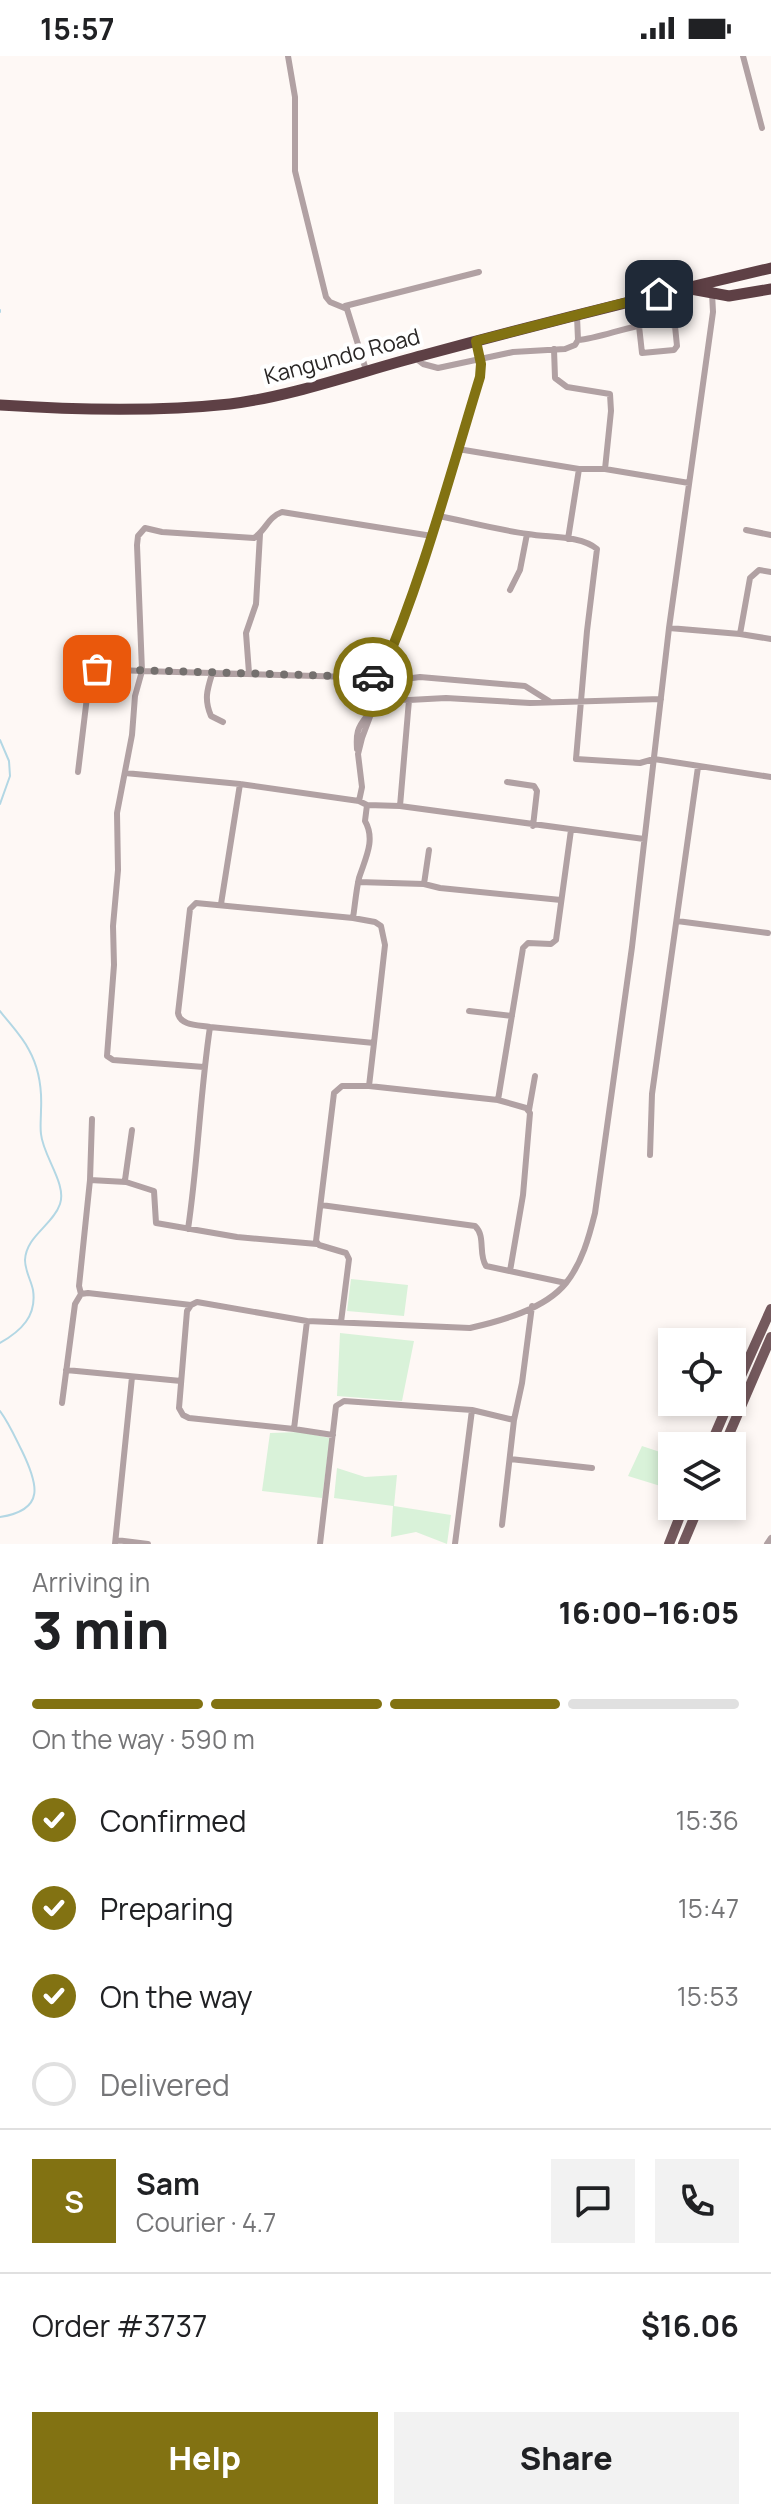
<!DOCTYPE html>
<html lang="en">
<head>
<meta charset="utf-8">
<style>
  body { margin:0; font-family:Manrope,sans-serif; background:#f2f2f2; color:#202124; height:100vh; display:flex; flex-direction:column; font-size:30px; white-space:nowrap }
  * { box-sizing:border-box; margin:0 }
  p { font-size:26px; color:#757577 }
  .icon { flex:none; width:44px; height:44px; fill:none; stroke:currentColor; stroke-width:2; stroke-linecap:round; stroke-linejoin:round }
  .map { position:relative; height:1488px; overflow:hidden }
  .panel { display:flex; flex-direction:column; background:#fff; flex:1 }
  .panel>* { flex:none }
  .controls { position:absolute; left:658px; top:1272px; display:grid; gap:16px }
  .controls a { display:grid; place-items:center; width:88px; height:88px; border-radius:0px; background:#fff; box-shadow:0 4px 12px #0003; font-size:40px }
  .pin { position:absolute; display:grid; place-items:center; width:68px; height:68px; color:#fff; margin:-34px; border-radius:16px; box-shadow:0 4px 12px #0006 }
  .courier { position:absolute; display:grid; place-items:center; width:80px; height:80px; margin:-40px; border:6px solid #827212; border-radius:50%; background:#fff; color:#222; box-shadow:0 2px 10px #0007 }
  .headline em { font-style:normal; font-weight:800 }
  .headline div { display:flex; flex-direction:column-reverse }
  .headline { display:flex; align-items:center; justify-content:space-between; height:136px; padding:0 32px }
  h1 { font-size:52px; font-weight:800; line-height:60px }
  .bar { display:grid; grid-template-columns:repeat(4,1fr); gap:12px 8px; align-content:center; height:96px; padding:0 32px }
  .bar i { height:10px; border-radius:6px; background:#e0e0e0 }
  .bar .current { background:#827212 }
  .bar p { grid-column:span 4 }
  .line { display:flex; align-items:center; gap:20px; padding:0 32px; border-top:2px solid #e0e0e0 }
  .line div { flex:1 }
  .round { display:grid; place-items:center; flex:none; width:84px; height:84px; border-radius:0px; background:#f2f2f2 }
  ol { padding:0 32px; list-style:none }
  li { display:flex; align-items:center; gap:24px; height:88px }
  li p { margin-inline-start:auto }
  li .icon { padding:8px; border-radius:50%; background:#827212; color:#fff; stroke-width:4 }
  li:last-child { color:#757577 }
  li i { width:44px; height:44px; border:4px solid #e0e0e0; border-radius:50% }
  .action { display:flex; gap:16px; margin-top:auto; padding:16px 32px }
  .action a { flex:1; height:92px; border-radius:0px; background:#827212; color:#fff; font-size:32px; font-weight:800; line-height:92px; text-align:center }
  .action a+a { background:#f2f2f2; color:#202124 }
  .status { display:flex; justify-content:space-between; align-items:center; height:56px; padding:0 40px; background:#fff; direction:ltr }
  .status svg { height:22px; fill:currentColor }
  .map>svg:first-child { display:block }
  .green { fill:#d9f2d9 }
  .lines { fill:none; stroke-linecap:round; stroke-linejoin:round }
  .stream { stroke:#b3d7e4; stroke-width:2 }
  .street { stroke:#b1a1a3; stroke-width:6 }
  .primary { stroke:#74595d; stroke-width:10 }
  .highway { stroke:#5e4045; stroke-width:11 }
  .done { stroke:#74706e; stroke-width:8; stroke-dasharray:0 14.4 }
  .route { stroke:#827212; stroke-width:10 }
  .labels { text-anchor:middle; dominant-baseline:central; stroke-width:8; stroke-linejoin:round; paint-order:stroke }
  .street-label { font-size:22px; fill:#292625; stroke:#fff }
</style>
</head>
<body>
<div class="status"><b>15:57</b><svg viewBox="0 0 49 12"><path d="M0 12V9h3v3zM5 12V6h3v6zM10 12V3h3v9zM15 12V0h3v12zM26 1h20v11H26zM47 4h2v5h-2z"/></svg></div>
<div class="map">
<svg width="771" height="1488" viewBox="0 0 771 1488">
  <rect width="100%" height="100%" fill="#fef8f5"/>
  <path class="green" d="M351 1223 408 1229 404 1260 347 1255Z
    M340 1277 414 1285 402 1345 337 1340Z
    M300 1376 330 1382 322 1442 262 1435 270 1377Z
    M642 1390 672 1400V1420L667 1432 628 1420Z
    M337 1412 365 1421 397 1419 394 1450 451 1459 447 1488 416 1476 391 1481 393 1450 334 1442Z"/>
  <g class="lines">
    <path class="stream" d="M0 256V254
      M0 684 9 705 10 720 0 748
      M0 955C9 967 22 980 29 994 39 1012 42 1034 41 1054 41 1062 40 1071 41 1078 43 1100 67 1128 60 1148 53 1169 26 1180 25 1204 25 1215 31 1224 33 1234 37 1260 21 1275 0 1287
      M0 1355C9 1367 15 1381 22 1395 38 1428 46 1454 0 1461"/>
    <path class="street" d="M288 0 295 41V115L326 241 330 246 347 253 366 314
      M743 0 762 72
      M345 250 479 216
      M578 284C607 282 647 260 675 270L677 290 674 294 642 297 639 270 632 245
      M477 285 481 308 480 321 439 460C469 466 498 474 528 478 549 482 580 479 597 493L587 575 576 703 640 707 654 703 771 721
      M554 293 555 322 567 331 610 338 611 355 605 413
      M414 301 423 308 438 312 513 296 565 293 575 289 578 284 577 260
      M458 393 579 413 568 483
      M579 413H605L689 427
      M746 474 771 479
      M510 534 520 514 527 478
      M669 572 740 578 750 522 759 514 771 516
      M740 578 771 583
      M249 617 246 577 256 548 260 478
      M212 618C207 634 204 644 211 660L223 666
      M356 621 405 623
      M392 643 405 623 420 621 525 630 549 645
      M357 693C356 678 357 672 367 660
      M78 716 90 616 97 613 142 615 137 489 138 480 145 472 162 476 254 482C266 474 268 461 282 456L432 480
      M125 717 240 728 359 745 367 749 365 765C376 784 365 803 359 822 356 835 355 849 353 862
      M507 726 534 730 537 735 533 770
      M359 745 362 731 358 698 362 682 377 642 380 621 397 581 439 460
      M367 749 400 750 644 783
      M400 750 409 644
      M358 826 424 828 440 832 561 844
      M424 828 429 794
      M221 848 240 728
      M677 865 768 877
      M469 955 512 960
      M204 1011 113 1004 107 1000 114 909 113 870 118 814 117 757 132 679 135 640 142 615 351 621 369 630 377 642 409 644 446 642 530 647 661 643
      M369 1030 498 1044 523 892 528 887 551 888 556 884 571 774
      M498 1044 526 1052 530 1057 523 1139 510 1215
      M529 1054 535 1020
      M132 1074 125 1124 126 1126 154 1135 156 1167 237 1181 317 1188
      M650 1099 652 1038 698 711
      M90 1124 126 1126
      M321 1149 475 1170C486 1180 478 1198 486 1210L566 1227
      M188 1173C198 1106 200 1038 210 971
      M81 1238 79 1230 90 1124 92 1063
      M341 1266 349 1203 346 1197 319 1189 316 1185 334 1037 342 1030H369L374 987 210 971C199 969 180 970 178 957L190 853 196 847 353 862 375 866 381 870 385 889 374 987
      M66 1314 181 1325
      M62 1347 75 1248 81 1238 88 1237 191 1249
      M294 1373 189 1362 183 1359 179 1352 187 1255 191 1249 197 1246 307 1265
      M333 1379 294 1373 307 1265 470 1272C501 1265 545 1253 566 1227 582 1207 589 1181 595 1157L632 891 669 572 713 256 712 237
      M510 1403 592 1412
      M502 1469 514 1364 522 1327 532 1250
      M116 1484 148 1488
      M115 1488 132 1321
      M320 1488 336 1350 344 1345 472 1354
      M455 1488 472 1354 514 1364
      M767 1488 771 1482"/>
    <path class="primary" d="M732 1340 771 1253
      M710 1390 729 1346
      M724 1390 771 1281
      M669 1488 684 1450
      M683 1488 699 1450"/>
    <path class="highway" d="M691 233 729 240 771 233
      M0 349C76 354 155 356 230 348 294 340 362 315 424 299 539 268 655 239 771 212"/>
  </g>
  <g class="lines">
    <path class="done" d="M97 613 373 621"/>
    <path class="route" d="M373 621H380C422 525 449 422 480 321L481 308 476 285 659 238"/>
  </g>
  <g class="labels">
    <g class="street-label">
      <text transform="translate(342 300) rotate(-15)">Kangundo Road</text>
    </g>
  </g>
</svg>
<div class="controls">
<a><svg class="icon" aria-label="locate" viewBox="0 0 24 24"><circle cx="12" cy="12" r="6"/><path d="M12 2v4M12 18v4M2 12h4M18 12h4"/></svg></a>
<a><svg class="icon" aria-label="layers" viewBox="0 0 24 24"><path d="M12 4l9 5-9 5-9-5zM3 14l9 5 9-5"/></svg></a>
</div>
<div class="pin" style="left:97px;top:613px;background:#ea580c"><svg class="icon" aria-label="bag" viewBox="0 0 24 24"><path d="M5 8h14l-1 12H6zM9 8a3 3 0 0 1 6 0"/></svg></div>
<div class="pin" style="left:659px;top:238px;background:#1f2937"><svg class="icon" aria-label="home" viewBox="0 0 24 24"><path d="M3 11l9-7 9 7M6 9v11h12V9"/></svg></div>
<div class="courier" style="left:373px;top:621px"><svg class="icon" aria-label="car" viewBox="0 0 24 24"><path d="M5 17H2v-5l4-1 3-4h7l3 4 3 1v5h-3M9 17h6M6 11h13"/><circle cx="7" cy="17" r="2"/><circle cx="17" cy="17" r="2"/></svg></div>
</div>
<section class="panel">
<div class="headline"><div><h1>3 min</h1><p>Arriving in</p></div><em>16:00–16:05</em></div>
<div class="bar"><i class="current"></i><i class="current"></i><i class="current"></i><i></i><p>On the way · 590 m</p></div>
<ol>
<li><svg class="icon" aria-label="check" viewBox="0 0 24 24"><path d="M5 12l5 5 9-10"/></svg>Confirmed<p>15:36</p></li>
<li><svg class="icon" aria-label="check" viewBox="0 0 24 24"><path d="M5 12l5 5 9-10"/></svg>Preparing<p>15:47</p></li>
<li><svg class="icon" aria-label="check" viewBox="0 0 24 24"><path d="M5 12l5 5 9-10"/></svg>On the way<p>15:53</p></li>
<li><i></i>Delivered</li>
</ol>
<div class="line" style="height:144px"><b class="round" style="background:#827212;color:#fff">S</b><div><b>Sam</b><p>Courier · 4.7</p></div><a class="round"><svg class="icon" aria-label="chat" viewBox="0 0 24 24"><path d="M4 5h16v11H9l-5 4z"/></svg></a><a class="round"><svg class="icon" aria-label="phone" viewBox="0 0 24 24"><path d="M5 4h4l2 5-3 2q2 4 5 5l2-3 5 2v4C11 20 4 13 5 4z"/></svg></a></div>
<div class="line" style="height:104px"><div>Order #3737</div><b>$16.06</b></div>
<div class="action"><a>Help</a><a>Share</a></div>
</section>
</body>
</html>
